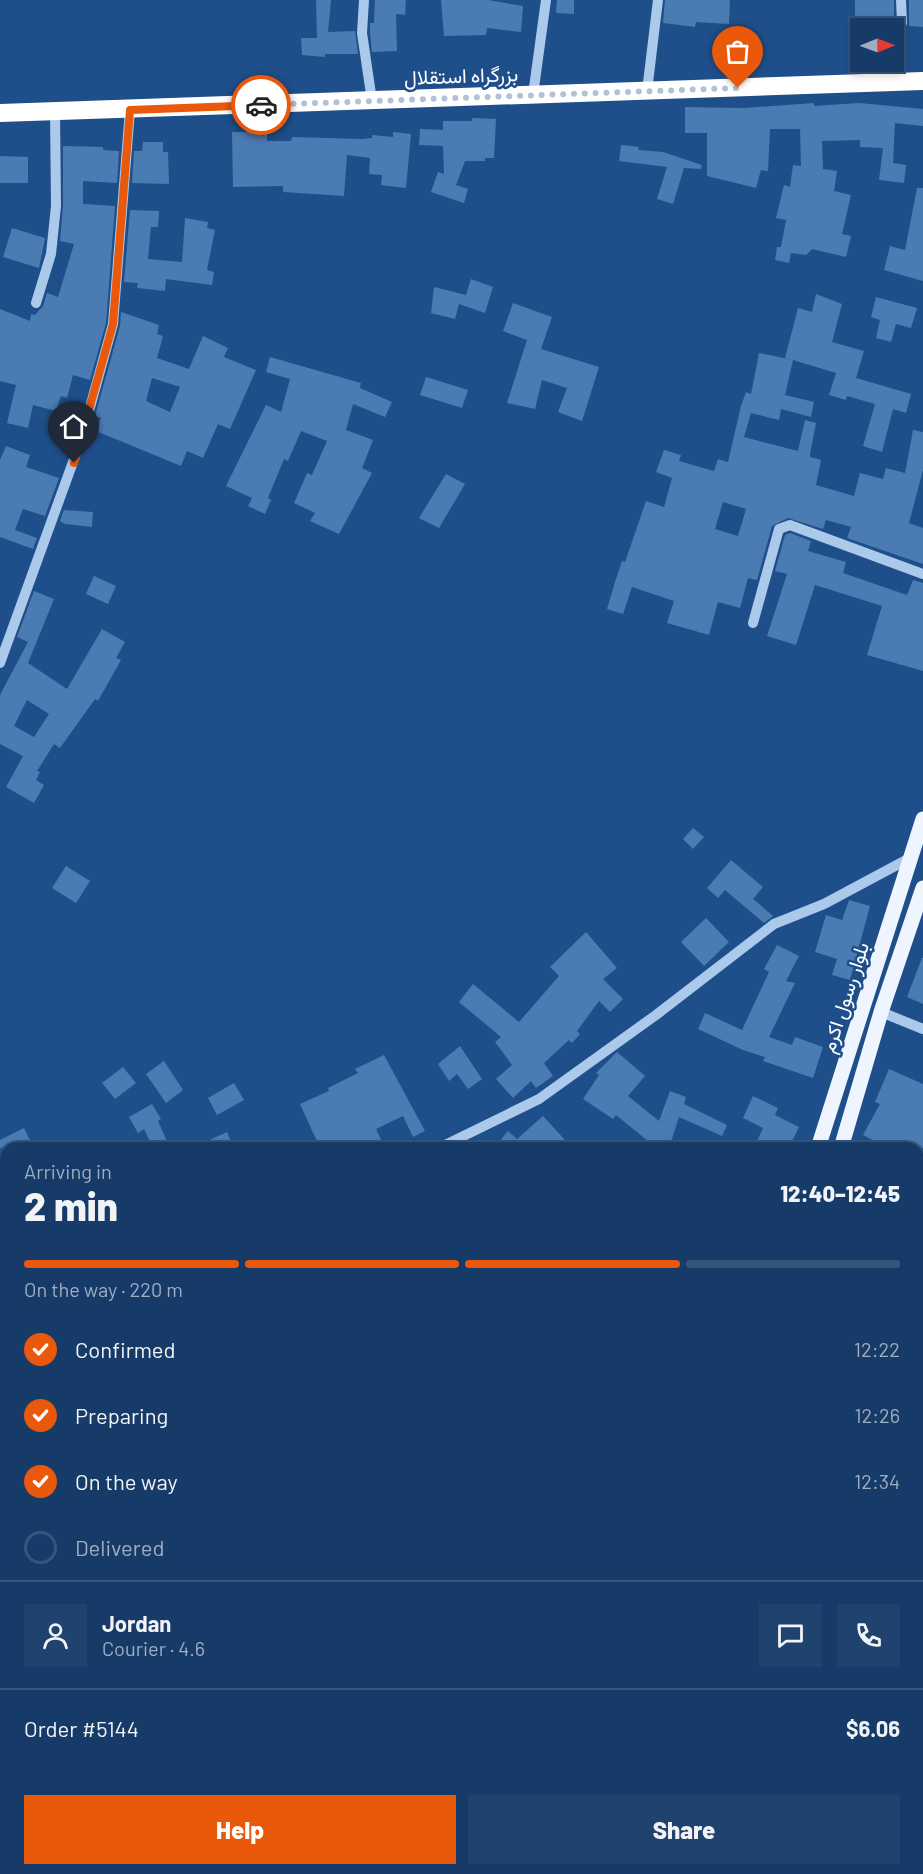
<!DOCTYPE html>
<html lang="en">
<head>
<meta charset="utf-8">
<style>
  body { margin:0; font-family:Barlow,Vazirmatn,sans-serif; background:#20426e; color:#f1f3f6; height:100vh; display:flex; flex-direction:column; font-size:22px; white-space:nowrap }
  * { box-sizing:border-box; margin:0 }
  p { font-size:20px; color:#9eadc0 }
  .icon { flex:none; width:33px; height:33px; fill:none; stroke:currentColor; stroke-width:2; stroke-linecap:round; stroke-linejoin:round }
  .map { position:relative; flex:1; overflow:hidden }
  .side { position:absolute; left:0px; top:1142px; width:924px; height:734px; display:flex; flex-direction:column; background:#173b68; border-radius:18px 18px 0 0; box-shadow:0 3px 9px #0003,0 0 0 2px #36557c }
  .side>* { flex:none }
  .needle { width:39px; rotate:89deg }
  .buttons { position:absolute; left:850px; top:18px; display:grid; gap:12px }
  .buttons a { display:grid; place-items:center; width:54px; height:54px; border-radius:0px; background:#173b68; box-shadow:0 3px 9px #0003,0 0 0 2px #36557c; font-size:30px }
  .pin { position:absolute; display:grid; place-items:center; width:51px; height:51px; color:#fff; margin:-62px -26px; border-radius:50% 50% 50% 0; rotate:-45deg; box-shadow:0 0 6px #0007 }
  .pin .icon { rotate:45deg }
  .courier { position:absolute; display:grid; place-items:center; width:60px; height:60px; margin:-30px; border:4px solid #ea580c; border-radius:50%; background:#fff; color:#222; box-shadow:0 2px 8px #0007 }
  .head em { font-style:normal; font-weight:800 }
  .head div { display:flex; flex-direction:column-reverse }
  .head { display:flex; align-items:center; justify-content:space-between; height:102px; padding:0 24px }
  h1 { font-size:39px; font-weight:800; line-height:45px }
  .bar { display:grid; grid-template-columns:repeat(4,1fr); gap:9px 6px; align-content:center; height:72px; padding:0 24px }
  .bar i { height:8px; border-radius:4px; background:#36557c }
  .bar .on { background:#ea580c }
  .bar p { grid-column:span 4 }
  .line { display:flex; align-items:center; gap:15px; padding:0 24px; border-top:2px solid #36557c }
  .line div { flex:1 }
  .round { display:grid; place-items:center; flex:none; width:63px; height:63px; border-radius:0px; background:#20426e }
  ol { padding:0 24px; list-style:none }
  li { display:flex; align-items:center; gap:18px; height:66px }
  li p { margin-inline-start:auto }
  li .icon { padding:6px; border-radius:50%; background:#ea580c; color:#fff; stroke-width:4 }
  li:last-child { color:#9eadc0 }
  li i { width:33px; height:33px; border:3px solid #36557c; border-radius:50% }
  .primary-button { display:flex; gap:12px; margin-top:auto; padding:12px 24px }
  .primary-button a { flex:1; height:69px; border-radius:0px; background:#ea580c; color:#fff; font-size:24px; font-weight:800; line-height:69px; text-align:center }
  .primary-button a+a { background:#20426e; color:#f1f3f6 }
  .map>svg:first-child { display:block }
  .building { fill:#4b7bb3; fill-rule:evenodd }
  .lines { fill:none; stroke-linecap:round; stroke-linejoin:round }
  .minor { stroke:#aac9eb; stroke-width:10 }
  .major { stroke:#eff5fe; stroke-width:15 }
  .highway { stroke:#fff; stroke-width:18 }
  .done { stroke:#b1c1d6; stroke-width:6; stroke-dasharray:0 10.8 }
  .route { stroke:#ea580c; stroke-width:8 }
  .labels { text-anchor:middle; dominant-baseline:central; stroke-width:5; stroke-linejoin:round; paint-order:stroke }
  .street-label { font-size:20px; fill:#fff; stroke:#1f4f8a }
</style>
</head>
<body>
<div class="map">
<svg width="923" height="1874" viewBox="0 0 923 1874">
  <rect width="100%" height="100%" fill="#1f4f8a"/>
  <path class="building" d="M316 0H331L328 32 355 31 358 54H325V57L302 55 301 38H317Z
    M375 0H406L405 15 396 14 397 51 372 52 370 33V23H374Z
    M441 0H488L523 6 521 32 487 28 486 35 444 36Z
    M557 0H574V14L556 13Z
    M665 0H730L729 24 696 22 695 27 663 23Z
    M855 0H894V20H855Z
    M909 0H923V27L909 26Z
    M814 103V106L859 103 923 109V126L895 123 893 163 906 165 904 183 879 180 883 148 860 147V140L822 141 823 169 837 171 834 191 851 195 842 234 851 236 846 257 812 249 806 255 791 253 789 263 775 260 777 247H781L786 220 776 218 784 185 790 187 793 165 801 166 800 129H770L768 171 761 170 756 188 707 176V133H685V107L744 108Z
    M472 118 496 119 494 158H485V161H465L456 185 468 189 464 203 431 192 438 172 444 174 443 146 419 145 420 129 443 130V121H472Z
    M232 132H267V141H291L292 137 362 139 372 138V135L393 137V132L411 134 406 188 381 185 382 175 369 174 370 158 347 155 344 196 283 192V186L233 187Z
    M143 142H163V152H168L169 184 132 183 134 151H142Z
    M621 145 639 147 638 150 663 152 702 165 701 169 684 168 673 204 657 199 667 167 619 161Z
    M63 146 103 147V150L119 151 117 183 83 181V204L115 206 106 323 90 380 73 375 67 398 61 396 56 411 33 405 28 428 7 423 16 385 0 381V309L30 321 31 314 35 315 43 306 47 293 58 297 74 244 60 241 63 206Z
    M0 156 28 157V183H0Z
    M917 188H923V281L884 270 890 246 905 250Z
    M130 210 159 211 158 227H151L148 259 182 262 185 218 208 222 207 228 215 230 207 270 214 272 212 285 166 279 165 291 137 288 138 283 124 282Z
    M12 228 45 238 39 268 3 257Z
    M471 279 493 287 485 313 459 304 455 319 431 313 434 287 466 295Z
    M816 294 842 304 832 342 864 351 856 378 911 394 906 413 893 409 882 452 863 446 875 404 847 396 846 400 829 395 836 373 793 360 785 395 814 402 811 417 781 409 779 420 751 413 744 437 798 451 805 420 816 423 810 454V457L821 460 816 485 854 496 860 473 883 479 886 468 905 473 913 430 923 432V470L909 523 923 528V564L847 538 851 527 826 520 823 529 788 518 772 526 757 580 748 578 740 608 718 602 709 635 667 623 674 601 632 587 623 614 607 609 615 582 622 561 625 562 646 501 664 507 672 478 656 472 664 450 681 455 679 461 714 471 718 459 728 462 741 406 746 392 751 394 759 353 793 360 785 358 798 308 812 312ZM723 502 746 509 738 536 715 529Z
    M876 297 917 308 911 328 896 324 891 342 876 338 880 320 871 317Z
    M513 303 552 317 541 349 599 367 582 421 558 412 567 388 542 380 535 409 507 403 527 340 503 331Z
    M121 312 159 325 157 334 163 336 157 358 189 369 203 336 228 348 224 357 256 370 230 429 218 424 203 458 187 451 181 466 96 431 101 418 95 416 120 326ZM152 378 180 387 170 412 146 401Z
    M270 357 361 383 360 388 392 402 385 417 353 404 346 430 373 440 362 468 372 473 339 534 310 521 315 513 294 503 307 473 312 475 327 441 301 431 288 461 284 459 268 498 271 500 265 514 248 506 252 498 226 486 266 405 281 412 290 379 266 372Z
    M426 377 468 390 462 408 420 395Z
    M6 446 30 455 26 467 59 478 45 516 23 509 15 530 37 538 33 549 0 537V460Z
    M446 474 465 484 439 528 419 518Z
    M64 510 93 512 92 527 65 524 60 521Z
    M790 533 811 541 808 551 846 562 843 573 907 595 913 580 923 583V671L867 655 882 606 815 585 796 645 767 636 787 574 775 571 785 535Z
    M94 576 116 586 108 604 86 594Z
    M34 591 54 599 28 663 67 689 102 629 125 642 116 658 121 660 98 701 95 699 60 748 54 744 37 771 40 772 36 780 44 785 34 803 6 787 23 756 0 744V695L28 642 17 637ZM27 700 49 714 34 737 14 726Z
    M693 828 704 837 693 849 683 839Z
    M731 860 763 887 753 899 773 916 764 923 725 890 718 898 707 888Z
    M66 866 90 881 76 903 52 888Z
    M849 900 870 906 850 980 832 975 837 959 815 952 826 915 842 920Z
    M706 918 729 942 704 966 681 942Z
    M586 932 617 968 603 979 623 999 610 1012 599 1001 577 1031 580 1034 572 1043 569 1040 544 1063 553 1076 536 1088 531 1081 513 1098 496 1079 512 1065 495 1042 501 1037 459 1002 473 984 519 1022 559 976 550 967Z
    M777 945 799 956 786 981 795 983 769 1037 792 1045 795 1037 823 1047 813 1078 763 1061 765 1057 743 1050 698 1029 705 1013 742 1030 769 972 764 969Z
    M922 958H923V1004L907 997Z
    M460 1046 482 1079 468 1089 457 1074 449 1081 438 1064Z
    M617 1052 645 1076 628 1096 659 1121 670 1091 686 1097 684 1104 727 1125 722 1136 679 1117 669 1148H643L648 1141 616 1115 613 1119 583 1099 599 1075 596 1073Z
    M384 1055 425 1131 413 1137 403 1116 376 1129 385 1148H320L300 1104 329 1091 328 1088 358 1073 355 1069Z
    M164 1061 183 1090 166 1103 146 1074Z
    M123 1067 136 1083 115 1099 102 1083Z
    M889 1069 923 1084V1148H887L863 1135 880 1104 875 1102Z
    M234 1083 244 1100 217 1115 208 1098Z
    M753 1096 778 1108 775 1115 799 1127 789 1148H754L763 1128 743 1118Z
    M152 1104 161 1119 158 1121 170 1148H153L144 1129 138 1133 129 1117Z
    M543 1116 566 1141 559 1148H494L508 1131 517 1139Z
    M24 1128 34 1148H0V1140Z
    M227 1132 234 1148H192Z"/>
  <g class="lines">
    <path class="minor" d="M364 0 362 33 372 101
      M896 82 895 38 902 23 901 0
      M647 91 658 0
      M533 95 546 0
      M36 303 51 254 56 206 55 112
      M753 623 779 529 790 525 923 574
      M0 663 81 440 113 324 130 110
      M881 1012 923 1029
      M439 1148 539 1099 656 1015 774 924 824 904 910 858
      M918 1292 923 1295
      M0 1311 6 1308
      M918 1412H923
      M918 1461 923 1463
      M918 1533 923 1535
      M0 1768 6 1770
      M272 1869 278 1874
      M106 1874 109 1869"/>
    <path class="major" d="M818 1148 923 819
      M841 1148 881 1012 923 888
      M585 1874 586 1869
      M605 1874 606 1869"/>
    <path class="highway" d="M0 113 923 81"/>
  </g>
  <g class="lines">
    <path class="done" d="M261 105 738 88"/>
    <path class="route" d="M74 463 113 324 130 110 261 105"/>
  </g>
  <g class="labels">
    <g class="street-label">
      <text transform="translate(461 75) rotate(-2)">بزرگراه استقلال</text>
      <text transform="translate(844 997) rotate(-72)">بلوار رسول اکرم</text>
    </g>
  </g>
</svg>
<div class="buttons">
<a><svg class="needle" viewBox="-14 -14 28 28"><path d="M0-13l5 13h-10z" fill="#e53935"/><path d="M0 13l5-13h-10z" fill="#9eadc0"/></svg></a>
</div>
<div class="pin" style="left:738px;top:88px;background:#ea580c"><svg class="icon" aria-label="bag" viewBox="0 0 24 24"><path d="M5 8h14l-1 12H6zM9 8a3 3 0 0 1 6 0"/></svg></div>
<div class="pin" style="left:74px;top:463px;background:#1f2937"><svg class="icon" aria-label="home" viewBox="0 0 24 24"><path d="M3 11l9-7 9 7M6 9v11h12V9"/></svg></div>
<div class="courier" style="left:261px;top:105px"><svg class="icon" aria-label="car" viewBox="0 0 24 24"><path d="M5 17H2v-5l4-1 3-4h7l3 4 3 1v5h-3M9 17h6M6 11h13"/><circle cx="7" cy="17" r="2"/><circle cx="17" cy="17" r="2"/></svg></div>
<section class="side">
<div class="head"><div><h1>2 min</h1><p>Arriving in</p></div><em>12:40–12:45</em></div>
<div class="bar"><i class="on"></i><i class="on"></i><i class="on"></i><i></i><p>On the way · 220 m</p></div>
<ol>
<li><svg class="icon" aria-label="check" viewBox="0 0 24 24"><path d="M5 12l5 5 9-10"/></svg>Confirmed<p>12:22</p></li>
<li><svg class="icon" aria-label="check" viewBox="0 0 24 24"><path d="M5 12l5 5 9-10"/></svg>Preparing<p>12:26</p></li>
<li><svg class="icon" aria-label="check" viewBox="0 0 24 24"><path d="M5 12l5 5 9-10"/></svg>On the way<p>12:34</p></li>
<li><i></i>Delivered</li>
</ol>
<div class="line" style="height:108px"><a class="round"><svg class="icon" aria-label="person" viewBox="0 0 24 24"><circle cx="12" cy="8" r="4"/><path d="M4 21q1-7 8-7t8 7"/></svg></a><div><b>Jordan</b><p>Courier · 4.6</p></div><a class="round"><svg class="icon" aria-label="chat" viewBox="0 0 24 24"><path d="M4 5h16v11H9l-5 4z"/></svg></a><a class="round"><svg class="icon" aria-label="phone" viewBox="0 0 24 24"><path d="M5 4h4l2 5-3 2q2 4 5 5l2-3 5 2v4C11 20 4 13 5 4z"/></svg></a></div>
<div class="line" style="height:78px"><div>Order #5144</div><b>$6.06</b></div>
<div class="primary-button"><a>Help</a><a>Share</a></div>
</section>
</div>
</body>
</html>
